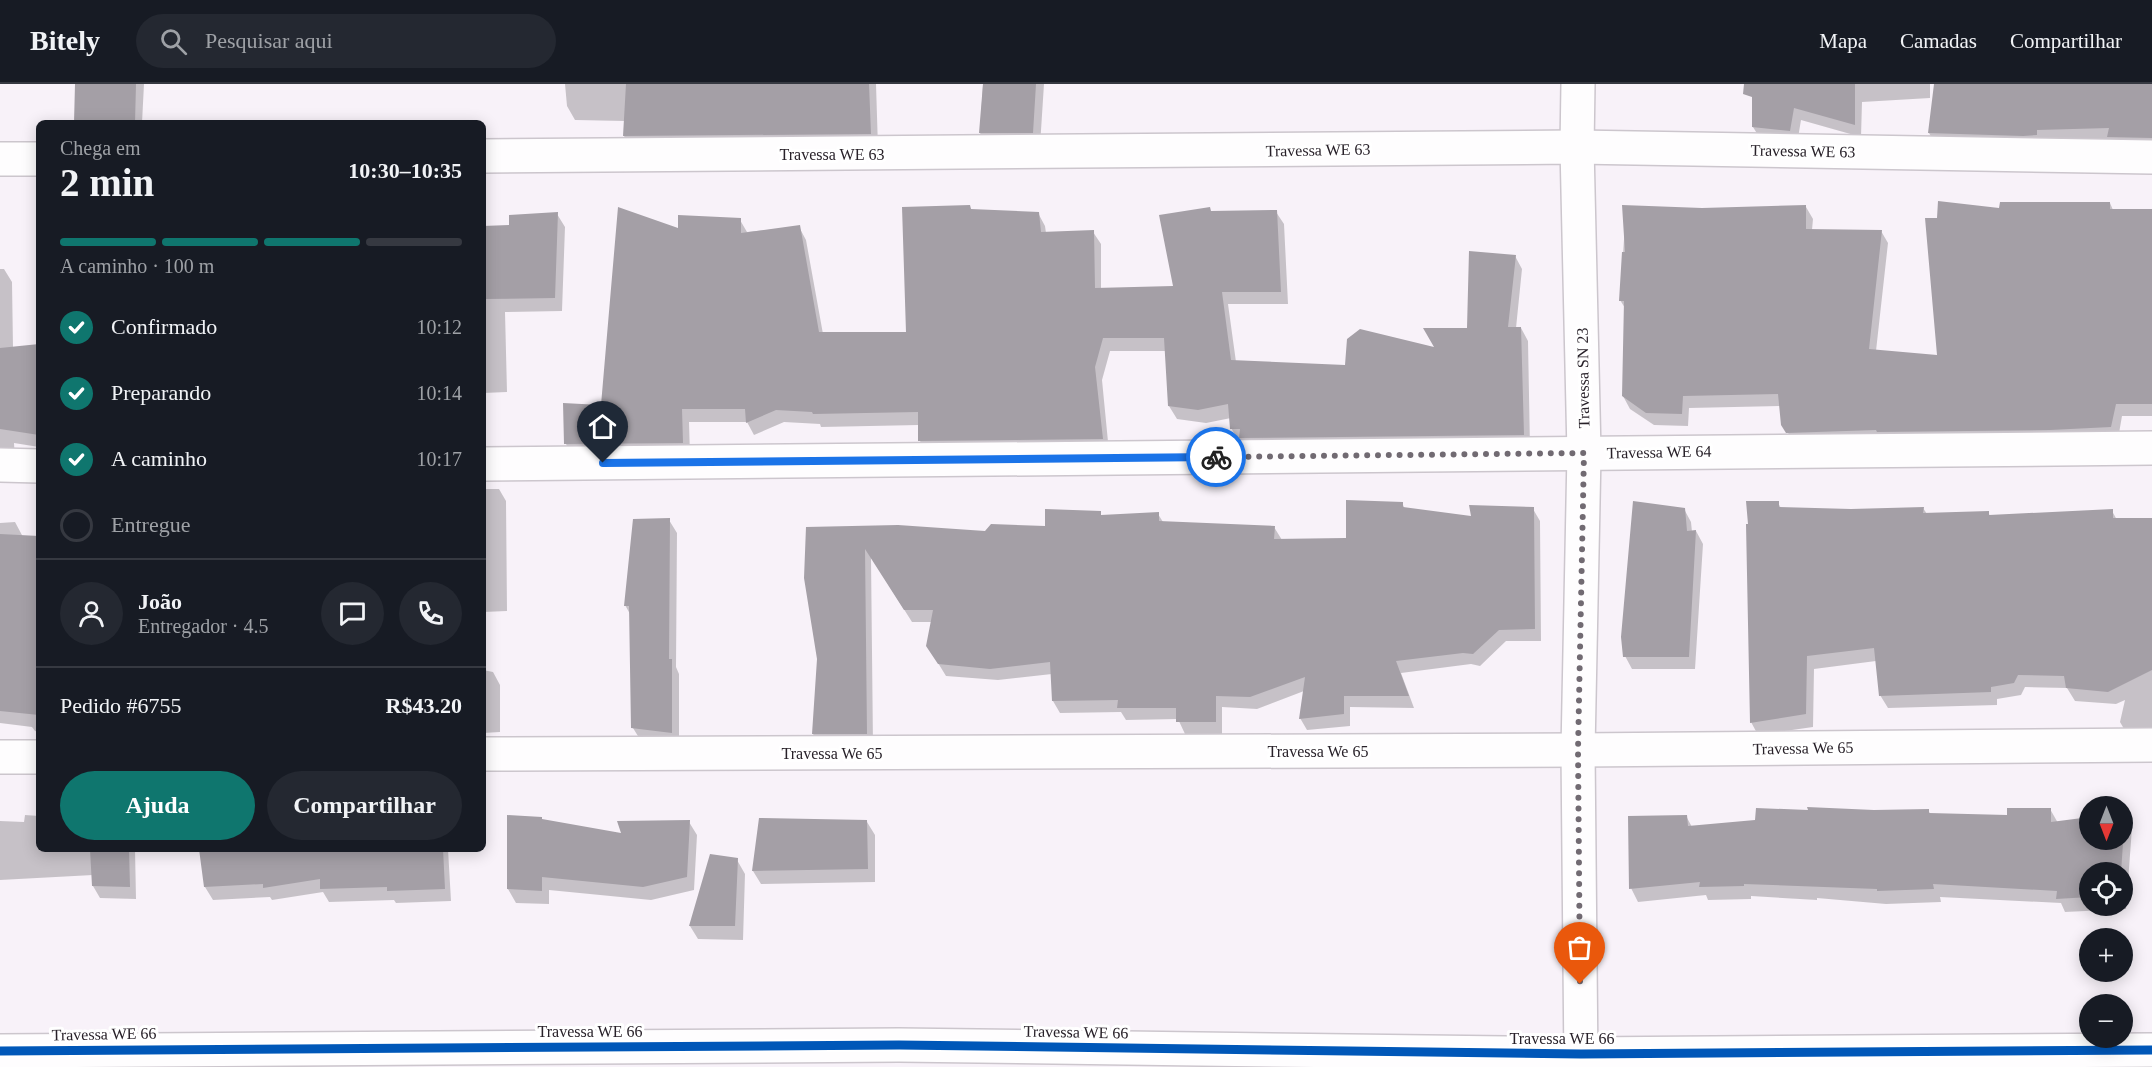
<!DOCTYPE html>
<html lang="pt">
<head>
<meta charset="utf-8">
<style>
  body { margin:0; font-family:Georgia,serif; background:#242831; color:#f1f3f6; height:100vh; display:flex; flex-direction:column; font-size:22px; white-space:nowrap }
  * { box-sizing:border-box; margin:0 }
  p { font-size:20px; color:#9ea1a6 }
  .icon { flex:none; width:33px; height:33px; fill:none; stroke:currentColor; stroke-width:2; stroke-linecap:round; stroke-linejoin:round }
  .map { position:relative; flex:1; overflow:hidden }
  .panel { position:absolute; left:36px; top:36px; width:450px; height:732px; display:flex; flex-direction:column; background:#171b24; border-radius:9px; box-shadow:0 3px 15px #0003 }
  .panel>* { flex:none }
  .needle { width:39px; rotate:180deg }
  .buttons { position:absolute; left:2079px; top:712px; display:grid; gap:12px }
  .buttons a { display:grid; place-items:center; width:54px; height:54px; border-radius:50%; background:#171b24; box-shadow:0 3px 15px #0003; font-size:30px }
  .pin { position:absolute; display:grid; place-items:center; width:51px; height:51px; color:#fff; margin:-62px -26px; border-radius:50% 50% 50% 0; rotate:-45deg; box-shadow:0 0 6px #0007 }
  .pin .icon { rotate:45deg }
  .courier { position:absolute; display:grid; place-items:center; width:60px; height:60px; margin:-30px; border:4px solid #1a73e8; border-radius:50%; background:#fff; color:#222; box-shadow:0 2px 8px #0007 }
  .overview em { font-style:normal; font-weight:700 }
  .overview div { display:flex; flex-direction:column-reverse }
  .overview { display:flex; align-items:center; justify-content:space-between; height:102px; padding:0 24px }
  h1 { font-size:39px; font-weight:700; line-height:45px }
  .bar { display:grid; grid-template-columns:repeat(4,1fr); gap:9px 6px; align-content:center; height:72px; padding:0 24px }
  .bar i { height:8px; border-radius:4px; background:#363941 }
  .bar .active { background:#0f766e }
  .bar p { grid-column:span 4 }
  .line { display:flex; align-items:center; gap:15px; padding:0 24px; border-top:2px solid #363941 }
  .line div { flex:1 }
  .round { display:grid; place-items:center; flex:none; width:63px; height:63px; border-radius:32px; background:#242831 }
  ol { padding:0 24px; list-style:none }
  li { display:flex; align-items:center; gap:18px; height:66px }
  li p { margin-inline-start:auto }
  li .icon { padding:6px; border-radius:50%; background:#0f766e; color:#fff; stroke-width:4 }
  li:last-child { color:#9ea1a6 }
  li i { width:33px; height:33px; border:3px solid #363941; border-radius:50% }
  .action { display:flex; gap:12px; margin-top:auto; padding:12px 24px }
  .action a { flex:1; height:69px; border-radius:36px; background:#0f766e; color:#fff; font-size:24px; font-weight:700; line-height:69px; text-align:center }
  .action a+a { background:#242831; color:#f1f3f6 }
  header { display:flex; align-items:center; gap:36px; box-sizing:border-box; height:84px; padding:0 30px; background:#171b24; border-bottom:2px solid #363941 }
  header strong { font-size:28px }
  nav { display:flex; gap:33px; margin-inline-start:auto; font-size:21px }
  .search { width:420px; height:54px; background:#242831; display:flex; align-items:center; gap:15px; box-sizing:border-box; padding:0 21px; border-radius:33px; color:#9ea1a6; font-size:22px }
  .map>svg:first-child { display:block }
  .shadow { fill:#0003; fill-rule:evenodd }
  .building { fill:#a49fa6 }
  .lines { fill:none; stroke-linecap:round; stroke-linejoin:round }
  .minor-casing { stroke:#ccc6cd; stroke-width:36 }
  .major-casing { stroke:#ccc6cd; stroke-width:36 }
  .minor { stroke:#fefdfe; stroke-width:33 }
  .major { stroke:#fefdfe; stroke-width:33 }
  .cycleway-casing { stroke:#fff; stroke-width:13 }
  .cycleway { stroke:#0057b8; stroke-width:9 }
  .done { stroke:#716a72; stroke-width:6; stroke-dasharray:0 10.8 }
  .route { stroke:#1a73e8; stroke-width:8 }
  .labels { text-anchor:middle; dominant-baseline:central; stroke-width:6; stroke-linejoin:round; paint-order:stroke }
  .street-label { font-size:16px; fill:#282129; stroke:#fff }
</style>
</head>
<body>
<header>
<strong>Bitely</strong>
<div class="search"><svg class="icon" aria-label="search" viewBox="0 0 24 24"><circle cx="10" cy="10" r="6"/><path d="M15 15l6 6"/></svg>Pesquisar aqui</div>
<nav><a>Mapa</a><a>Camadas</a><a>Compartilhar</a></nav>
</header>
<div class="map">
<svg width="2152" height="983" viewBox="0 0 2152 983">
  <rect width="100%" height="100%" fill="#f8f2f9"/>
  <path class="shadow" d="M77 0H144L142 39H75Z
    M565 0H876L878 64 632 66 624 52 625 37 575 36 567 22Z
    M983 0H1044L1040 62 988 63 980 49Z
    M1754 0H1930V14L1862 18 1861 53 1801 36 1797 60 1761 56 1753 43Z
    M1935 0H2152V67L1937 63 1929 49Z
    M2110 119 2113 126H2152V332H2122L2118 355 1795 361 1783 340 1781 322 1689 324 1688 342 1654 341 1630 325 1623 312 1625 224 1620 216 1625 140 1702 125 1806 123 1813 135 1812 146 1881 147 1888 159 1876 267 1939 273 2001 125Z
    M969 122 972 127 1038 129 1045 142 1046 149 1093 148 1101 160V205L1175 204 1212 128H1276L1284 140 1288 220H1228L1236 278 1347 283 1437 266 1469 245 1515 172 1522 185 1516 244H1521L1528 257 1530 364 1239 357 1231 344V334L1206 339 1177 335 1169 322 1166 267H1110L1102 296 1109 368 927 369 920 357 919 341 821 343 820 340 784 338 754 351 747 338H689L690 372 573 373 566 360 564 320 602 323 680 146 740 136 747 148 799 143 806 156 823 250H907Z
    M557 130 565 143 562 227 505 228 507 308 483 309V144L510 142Z
    M0 185H4L12 198 13 264 39 262V363L14 359 15 376 0 378Z
    M483 405H499L506 417 507 527 483 528V544Z
    M1402 419 1405 425 1472 434 1533 425 1540 437 1541 557H1506L1480 582 1471 580 1401 589 1414 624 1350 623V642L1307 646 1300 634 1304 607 1257 625 1222 623V650H1185L1178 635 1126 636 1121 628 1060 629 1053 617 1052 590 998 596 946 592 935 574 932 538H912L871 473 873 662H820L813 650 819 575 807 444 985 448 1047 443 1100 429 1102 433 1158 430 1163 438 1274 443 1282 456H1347Z
    M1778 419 1781 424 1851 427 1923 424 1927 430 1988 428 1990 432 2112 427 2117 436H2152V652L2127 650 2120 638 2125 616 2116 620 2075 617 2067 604 2025 603 2021 611 1997 615V621L1888 624 1880 611 1876 577 1814 585 1813 643 1758 651 1751 638Z
    M1684 425 1691 438 1692 448 1696 447 1703 460 1695 585H1632L1625 572Z
    M669 436 677 449 676 583 679 590V662L641 657 633 644 630 530 625 521Z
    M15 438 23 453H39V648L35 647 32 643 0 639V439Z
    M483 586 493 588 500 601V648L483 649Z
    M2050 725 2058 739 2090 756H2122L2125 730 2132 744 2126 825 2065 828 2061 819 1940 813 1941 818 1886 820 1817 814V816L1751 812V815L1708 816 1706 811 1638 818 1631 804 1686 732 1692 743 1874 728 1928 726 1931 731 2008 733ZM2090 789H2122V822H2090Z
    M25 731 39 732V765H135L136 815 100 814 93 802V791L0 796V737L24 738Z
    M542 736 623 751 689 738 697 751 694 806 651 816 549 806V820L516 819 508 805Z
    M867 738 875 751V798L761 800 753 787Z
    M202 765H448L451 817 396 819 394 816 329 818 323 808 272 816 270 813 213 816 205 803Z
    M737 776 745 790 743 856 698 855 690 842Z"/>
  <path class="building" d="M75 0H136L135 39H74Z
    M626 0H869L871 50 623 52Z
    M983 0H1036L1033 49H979Z
    M1744 0H1855V41L1794 24 1790 47 1752 43V13L1743 10Z
    M1934 0H2152V54L2107 53 2109 44 2037 46V51L2023 52 1928 49Z
    M1938 117 1999 124 2000 118H2110V125H2152V320H2116L2111 343 2050 346 1877 348 1876 346 1786 349 1781 341 1778 310 1683 312 1682 330 1646 329 1622 312 1624 217H1619L1622 168H1625L1622 121 1702 124 1806 121V145L1882 146 1869 265 1937 271 1925 134H1937Z
    M970 121 971 125 1039 128 1041 148 1094 146 1095 204 1173 202 1159 131 1210 123 1211 127 1277 126 1281 208H1222L1231 276 1345 281 1347 255 1360 245 1434 263 1423 244H1467L1469 167 1516 171 1508 243H1521L1524 351 1239 354 1240 345H1230L1228 320 1198 326 1168 322 1164 254H1103L1095 283 1103 355 918 357V328L813 330 812 328 776 326 746 339 745 325H682L683 359 564 360 563 319 601 321 618 123 678 144V131L741 134V149L800 141 819 248H906L902 123Z
    M558 128 555 214 483 215V142L509 141V131Z
    M39 260V351L0 345V264Z
    M1346 416 1403 418V423L1471 432 1469 421 1534 423 1535 545 1499 546 1473 570 1463 569 1396 577 1409 612H1344V630L1299 635 1305 593 1250 613 1216 612V638H1176V624H1117L1118 616 1052 617 1050 578 990 585 938 580 926 562 933 526H904L865 465 867 650H812L817 575 804 494 806 443 898 441 985 447 991 440 1045 442V425L1101 427V431L1159 428V437L1275 442 1274 455 1346 454Z
    M1633 417 1685 424 1687 447 1696 446 1689 573H1623L1621 553Z
    M1746 417H1779V423L1851 425 1924 423 1923 429 1989 427V431L2113 425V434H2152V586L2108 608 2066 604 2064 592 2018 591 2014 599 1991 603V608L1879 612 1874 564 1807 572 1806 630 1750 639 1746 440H1748Z
    M670 434 669 575H672V649L631 644 629 522H624L633 435Z
    M0 450 39 452V631L0 627Z
    M1807 723 1874 726 1929 725V729L2007 731V724H2051V738L2090 733V756H2122V729H2125L2121 789H2090V813L2056 815 2057 807 1933 800 1934 805 1877 807V805L1744 800V802L1699 803 1700 798 1629 805 1628 732 1687 731 1688 742 1755 736 1756 724 1808 726Z
    M507 731 542 733V735L621 749 617 737 690 736 687 793 643 803 542 793V807L507 805Z
    M759 734 867 736 868 785 752 787Z
    M90 765H129L130 803 92 802Z
    M199 765H443L445 805 387 807V803L320 805V795L263 804V800L204 803Z
    M710 770 738 774 735 842H689Z"/>
  <g class="lines">
    <g class="minor-casing">
      <path id="minor" d="M483 72 1577 63 2152 73
        M0 75H39
        M483 380 2152 364
        M0 381 39 382
        M483 670 1578 666 2152 661
        M0 673H39
        M0 967 899 961 1581 970 2152 966"/>
    </g>
    <g class="major-casing">
      <path id="major" d="M1578 0 1577 63 1584 369 1578 666 1581 983"/>
    </g>
    <use href="#minor" class="minor"/>
    <use href="#major" class="major"/>
    <g class="cycleway-casing">
      <path id="cycleway" d="M0 967 899 961 1581 970 2152 966"/>
    </g>
    <use href="#cycleway" class="cycleway"/>
  </g>
  <g class="lines">
    <path class="done" d="M1216 373 1584 369 1578 666 1580 900"/>
    <path class="route" d="M603 379 1216 373"/>
  </g>
  <g class="labels">
    <g class="street-label">
      <text transform="translate(1318 66) rotate(-1)">Travessa WE 63</text>
      <text transform="translate(1803 67) rotate(1)">Travessa WE 63</text>
      <text x="832" y="70">Travessa WE 63</text>
      <text transform="translate(1583 294) rotate(-91)">Travessa SN 23</text>
      <text transform="translate(1659 368) rotate(-1)">Travessa WE 64</text>
      <text transform="translate(1803 664) rotate(-1)">Travessa We 65</text>
      <text x="1318" y="667">Travessa We 65</text>
      <text x="832" y="669">Travessa We 65</text>
      <text x="590" y="947">Travessa WE 66</text>
      <text transform="translate(1076 948) rotate(1)">Travessa WE 66</text>
      <text transform="translate(104 950) rotate(-1)">Travessa WE 66</text>
      <text x="1562" y="954">Travessa WE 66</text>
    </g>
  </g>
</svg>
<div class="buttons">
<a><svg class="needle" viewBox="-14 -14 28 28"><path d="M0-13l5 13h-10z" fill="#e53935"/><path d="M0 13l5-13h-10z" fill="#9ea1a6"/></svg></a>
<a><svg class="icon" aria-label="locate" viewBox="0 0 24 24"><circle cx="12" cy="12" r="6"/><path d="M12 2v4M12 18v4M2 12h4M18 12h4"/></svg></a>
<a>+</a>
<a>−</a>
</div>
<div class="pin" style="left:1580px;top:900px;background:#ea580c"><svg class="icon" aria-label="bag" viewBox="0 0 24 24"><path d="M5 8h14l-1 12H6zM9 8a3 3 0 0 1 6 0"/></svg></div>
<div class="pin" style="left:603px;top:379px;background:#1f2937"><svg class="icon" aria-label="home" viewBox="0 0 24 24"><path d="M3 11l9-7 9 7M6 9v11h12V9"/></svg></div>
<div class="courier" style="left:1216px;top:373px"><svg class="icon" aria-label="bike" viewBox="0 0 24 24"><circle cx="6" cy="16" r="4"/><circle cx="18" cy="16" r="4"/><path d="M6 16l4-8h5l3 8M10 8l3 8H6M13 5h3"/></svg></div>
<section class="panel">
<div class="overview"><div><h1>2 min</h1><p>Chega em</p></div><em>10:30–10:35</em></div>
<div class="bar"><i class="active"></i><i class="active"></i><i class="active"></i><i></i><p>A caminho · 100 m</p></div>
<ol>
<li><svg class="icon" aria-label="check" viewBox="0 0 24 24"><path d="M5 12l5 5 9-10"/></svg>Confirmado<p>10:12</p></li>
<li><svg class="icon" aria-label="check" viewBox="0 0 24 24"><path d="M5 12l5 5 9-10"/></svg>Preparando<p>10:14</p></li>
<li><svg class="icon" aria-label="check" viewBox="0 0 24 24"><path d="M5 12l5 5 9-10"/></svg>A caminho<p>10:17</p></li>
<li><i></i>Entregue</li>
</ol>
<div class="line" style="height:108px"><a class="round"><svg class="icon" aria-label="person" viewBox="0 0 24 24"><circle cx="12" cy="8" r="4"/><path d="M4 21q1-7 8-7t8 7"/></svg></a><div><b>João</b><p>Entregador · 4.5</p></div><a class="round"><svg class="icon" aria-label="chat" viewBox="0 0 24 24"><path d="M4 5h16v11H9l-5 4z"/></svg></a><a class="round"><svg class="icon" aria-label="phone" viewBox="0 0 24 24"><path d="M5 4h4l2 5-3 2q2 4 5 5l2-3 5 2v4C11 20 4 13 5 4z"/></svg></a></div>
<div class="line" style="height:78px"><div>Pedido #6755</div><b>R$43.20</b></div>
<div class="action"><a>Ajuda</a><a>Compartilhar</a></div>
</section>
</div>
</body>
</html>
